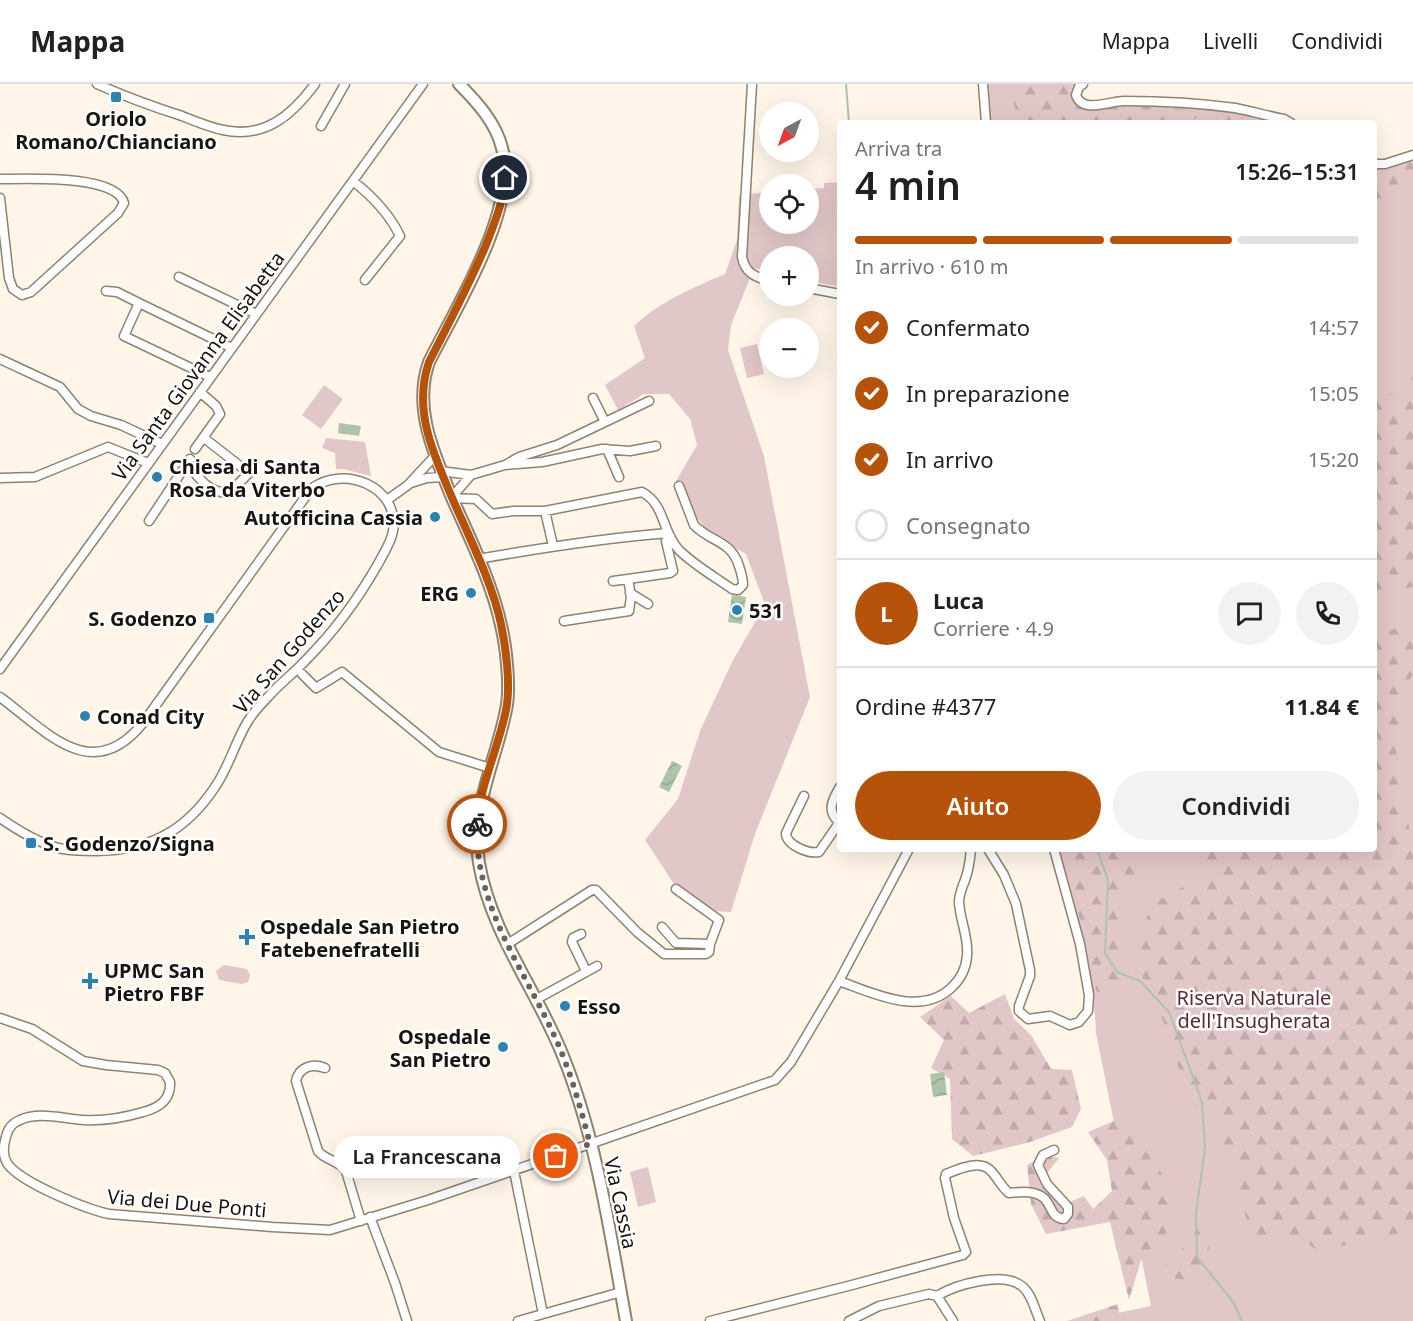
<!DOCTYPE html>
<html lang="it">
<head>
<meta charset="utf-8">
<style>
  body { margin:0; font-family:"Noto Sans",sans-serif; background:#f2f2f2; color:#202124; height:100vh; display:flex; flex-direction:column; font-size:22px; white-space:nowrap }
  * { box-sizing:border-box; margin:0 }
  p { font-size:20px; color:#757577 }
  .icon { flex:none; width:33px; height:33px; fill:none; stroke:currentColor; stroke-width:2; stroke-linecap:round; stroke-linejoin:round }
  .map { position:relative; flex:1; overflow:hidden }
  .side { position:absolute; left:837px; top:36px; width:540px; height:732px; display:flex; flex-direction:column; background:#fff; border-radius:6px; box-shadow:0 6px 24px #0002 }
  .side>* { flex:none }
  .needle { width:39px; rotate:221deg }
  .buttons { position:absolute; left:759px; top:18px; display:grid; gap:12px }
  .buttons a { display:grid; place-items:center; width:60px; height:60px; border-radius:50%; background:#fff; box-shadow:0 6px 24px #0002; font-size:30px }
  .pin { position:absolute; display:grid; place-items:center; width:51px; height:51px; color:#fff; margin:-26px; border:3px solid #fff; border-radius:50%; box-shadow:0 2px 6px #0007 }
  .courier { position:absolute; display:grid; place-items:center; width:60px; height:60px; margin:-30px; border:4px solid #b45309; border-radius:50%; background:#fff; color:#222; box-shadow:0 2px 8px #0007 }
  .bubble { position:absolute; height:42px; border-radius:21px; background:#fff; box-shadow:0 6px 24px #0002; font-size:20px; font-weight:600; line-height:42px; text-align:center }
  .head em { font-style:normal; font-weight:600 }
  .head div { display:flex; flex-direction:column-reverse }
  .head { display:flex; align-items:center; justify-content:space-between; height:102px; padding:0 18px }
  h1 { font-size:39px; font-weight:600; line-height:45px }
  .bar { display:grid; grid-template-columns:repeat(4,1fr); gap:9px 6px; align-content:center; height:72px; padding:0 18px }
  .bar i { height:8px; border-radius:4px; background:#e0e0e0 }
  .bar .current { background:#b45309 }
  .bar p { grid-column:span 4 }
  .line { display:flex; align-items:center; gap:15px; padding:0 18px; border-top:2px solid #e0e0e0 }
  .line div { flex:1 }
  .round { display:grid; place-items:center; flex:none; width:63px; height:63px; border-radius:32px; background:#f2f2f2 }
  ol { padding:0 18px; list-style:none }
  li { display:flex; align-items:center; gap:18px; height:66px }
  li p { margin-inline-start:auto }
  li .icon { padding:6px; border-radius:50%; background:#b45309; color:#fff; stroke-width:4 }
  li:last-child { color:#757577 }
  li i { width:33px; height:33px; border:3px solid #e0e0e0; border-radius:50% }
  .cta { display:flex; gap:12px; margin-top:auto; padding:12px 18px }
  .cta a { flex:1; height:69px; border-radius:36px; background:#b45309; color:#fff; font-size:24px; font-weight:600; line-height:69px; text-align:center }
  .cta a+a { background:#f2f2f2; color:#202124 }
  header { display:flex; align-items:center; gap:36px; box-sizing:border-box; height:84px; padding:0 30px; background:#fff; border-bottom:2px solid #e0e0e0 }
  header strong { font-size:28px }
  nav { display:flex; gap:33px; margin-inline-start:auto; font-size:21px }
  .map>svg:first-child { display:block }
  .green { fill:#e2c7c8 }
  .forest { fill:url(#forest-firs) }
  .water { fill:url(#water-waves) }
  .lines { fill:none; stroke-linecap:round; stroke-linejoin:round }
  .stream { stroke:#adc4aa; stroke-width:2 }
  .minor-casing { stroke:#8f836f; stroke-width:11 }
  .major-casing { stroke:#8f836f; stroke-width:14 }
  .minor { stroke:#fff; stroke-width:8 }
  .major { stroke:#fff; stroke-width:10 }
  .done { stroke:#6a635a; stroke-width:6; stroke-dasharray:0 10.8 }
  .route { stroke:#b45309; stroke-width:8 }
  .poi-dot { fill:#2a83b1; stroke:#fff; stroke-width:2 }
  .labels { text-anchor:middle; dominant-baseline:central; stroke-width:5; stroke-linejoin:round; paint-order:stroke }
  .poi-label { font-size:20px; font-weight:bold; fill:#19140d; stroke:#fff; text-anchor:start }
  .street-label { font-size:20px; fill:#19140d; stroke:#fff }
  .park-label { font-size:20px; fill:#5b2a2e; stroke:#fff }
</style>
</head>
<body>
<header>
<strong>Mappa</strong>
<nav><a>Mappa</a><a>Livelli</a><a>Condividi</a></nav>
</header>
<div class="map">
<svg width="1413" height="1237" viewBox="0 0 1413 1237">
  <defs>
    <pattern id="forest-firs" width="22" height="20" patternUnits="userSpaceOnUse" patternTransform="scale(1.5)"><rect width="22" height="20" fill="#e2c7c8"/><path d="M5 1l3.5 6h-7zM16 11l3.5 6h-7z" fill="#c1aaab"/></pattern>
    <pattern id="water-waves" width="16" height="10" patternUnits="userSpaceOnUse" patternTransform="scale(1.5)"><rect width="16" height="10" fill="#adc4aa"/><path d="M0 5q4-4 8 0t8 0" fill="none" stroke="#94a891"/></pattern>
  </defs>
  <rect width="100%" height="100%" fill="#fff6e9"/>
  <path class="green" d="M987 0H1079L1074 9 1084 22 1126 15 1252 27 1285 39H989Z
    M1413 74V1237H1079L1151 1222 1096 949C1094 891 1075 821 1057 765H1374V81Z
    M840 98V203L809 197 808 172H770L769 187 754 184 731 241 728 266 764 372 810 613 755 750 731 828 711 827 674 800 645 756 678 715 700 647 733 576 765 521 746 470 709 448 680 414 676 397 697 361 690 335 669 310H644L618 326 605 301 645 274 634 242C660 217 693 204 725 190L737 156 739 111 769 108 770 140H808L809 105 824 104V99Z
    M757 260 764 290 747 294 740 264Z
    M324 301 343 315 321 345 302 331Z
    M326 354 365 358 371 392 343 385H336L335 369 322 364Z
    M224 881 247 885 250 891 248 898 242 900 219 896 216 887Z
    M648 1083 656 1118 638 1123 630 1088Z"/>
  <path class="forest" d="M1010 0H1075L1071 11 1074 19 1080 24 1118 19 1248 30 1277 39 1198 34 1164 39H1018Z
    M1413 77V106L1393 112 1374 115V85Z
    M1413 292V503L1374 509V313L1375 311 1384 308 1398 312Z
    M1413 540V591L1405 600 1395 661 1410 749 1413 753V1146L1319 1167 1294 1151 1265 1161 1247 1136 1218 1038 1191 1020 1153 907 1139 889 1140 845 1156 818 1204 791 1209 765H1374V550Z
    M1062 765H1129L1137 793 1122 823 1118 856 1122 913 1096 907 1075 814Z
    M1005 910 1014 935 1031 951 1051 985 1072 986 1081 1025 1072 1043 1030 1058 973 1072 952 1055 950 995 931 984 944 956 920 933 951 912 969 929Z
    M1116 1036 1140 1049 1174 1113 1172 1143 1141 1176 1129 1216 1110 1138 1046 1150 1031 1120 1027 1081 1045 1071 1059 1074 1047 1089 1064 1120 1084 1112 1093 1125 1112 1107 1107 1076 1088 1048Z
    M1200 1129 1208 1151 1212 1189 1203 1198 1170 1194 1161 1185 1193 1154Z
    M1118 1220 1120 1237H1067Z"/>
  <path class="water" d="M339 339 361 342 359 352 338 349Z
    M732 511 746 513 742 540 728 538Z
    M672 677 682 682 669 708 659 703Z
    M944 988 947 1011 933 1013 930 990Z"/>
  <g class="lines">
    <path class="stream" d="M846 0 849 39
      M1097 765 1108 796 1105 869 1117 888 1140 897 1169 928 1202 1018 1205 1063 1196 1130 1197 1173 1234 1219 1242 1237"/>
    <g class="minor-casing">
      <path id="minor" d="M97 0C124 12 151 22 179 31 193 36 208 43 223 46 265 55 292 31 315 0
        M752 0 742 173C745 189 755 193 770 197
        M983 0 986 39
        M1083 0 1079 3 1076 11C1082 30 1109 17 1124 17 1161 17 1199 19 1235 24 1251 27 1268 32 1284 35L1291 39
        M321 42 345 0
        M1374 80H1385L1413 71
        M0 95C25 95 116 90 124 119L118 129 31 208 22 211 13 205 9 194 0 114
        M353 97C372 112 389 129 400 152L365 196
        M179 193 256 230
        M808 204 840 210
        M106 207 117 208 139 219
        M0 275 60 303 78 325 91 332 121 341 162 360
        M210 293 124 252 139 219 232 264
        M593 314 605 338
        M195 365 220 330 216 322 200 308
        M607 365 619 393
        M187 379C199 394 208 409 229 409L249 389 204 354
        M507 380 519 373 557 361 649 317
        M440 387 471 391 505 381 542 378 602 365 630 367 656 362
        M0 394 35 393 108 363 148 379
        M411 399 427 394 443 393
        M452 413 471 391
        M452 414 476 415 492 430 513 427H545L642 408C666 421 661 447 679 466 694 481 715 493 732 505L738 506 743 501C743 494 741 488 739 482 731 456 710 458 694 441L679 402
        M387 416 408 401 434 373
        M545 427 553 462
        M149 437 190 375
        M478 475C541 464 604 454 668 449
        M613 497 628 495
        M630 509 648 520
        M564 537 629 527 631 512 628 495 670 489 673 487 666 457 670 454
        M0 585 423 0
        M302 590 316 604 342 588 439 668 490 684
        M0 613C47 648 92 702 143 639L311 405C343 380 400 402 393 447 391 459 383 470 378 480 357 517 334 548 304 578 293 590 279 600 268 613 261 620 253 629 248 637 235 658 229 683 215 703 186 747 150 766 97 767 82 767 66 767 52 762 33 756 16 745 0 734
        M840 703C832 716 826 728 840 739
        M804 712 786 749C786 761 808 770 819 768L839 739
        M988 765 1004 791 1016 820 1030 886V892L1019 922V927L1028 935 1050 932 1070 941 1079 938 1088 927 1089 911 1080 860 1054 765
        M676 805 719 836 710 860
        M581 850 573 854 572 858 586 887
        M506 861 592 806H596L637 848 664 870H706L709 868 710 860 676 859 662 843
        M839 897C873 909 920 933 951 904 961 895 966 885 967 872 969 854 960 837 959 818 959 810 962 804 965 796 969 786 970 776 971 765
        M535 916 597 882
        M0 934 32 945 83 977 106 981 158 986 165 989 170 998C171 1016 159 1024 143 1028 123 1034 104 1037 84 1036 65 1035 38 1027 20 1036 10 1040 7 1047 5 1057 3 1065 3 1072 7 1079 19 1098 86 1125 109 1130L272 1143 330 1146 428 1116 775 996 791 978 839 897 909 765
        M325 984C312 979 299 983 296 997L318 1067C326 1077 339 1076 346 1087L361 1137
        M514 1087 542 1225
        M370 1133 395 1199 407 1237
        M937 1212C955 1201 1004 1186 1023 1203 1032 1211 1035 1226 1040 1237
        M518 1237 621 1208
        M710 1237 852 1201 963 1171 966 1168 954 1134 945 1094 946 1090C959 1085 980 1075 991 1087 998 1094 1001 1103 1009 1109 1020 1108 1034 1106 1044 1114 1052 1122 1051 1134 1064 1135L1068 1130V1123L1047 1100 1038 1081 1043 1071 1054 1066
        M849 1237 879 1222 929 1210 937 1212 953 1237"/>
    </g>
    <g class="major-casing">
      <path id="major" d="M459 0C477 18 496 39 502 64 519 124 455 225 429 278 413 323 433 367 450 409 468 451 491 495 501 541 506 562 511 604 506 626 496 677 470 725 479 779 491 850 537 906 563 972 597 1056 610 1149 626 1237"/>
    </g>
    <use href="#minor" class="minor"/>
    <use href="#major" class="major"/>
  </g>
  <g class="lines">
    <path class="done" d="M477 740C474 824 526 887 558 960 572 992 581 1026 590 1060L556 1072"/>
    <path class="route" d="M477 740C479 704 499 662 506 626 511 602 506 564 501 540 492 497 467 449 450 409 432 367 413 324 429 278 449 239 469 201 486 161 494 140 504 117 505 94"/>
  </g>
  <g class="poi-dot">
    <rect x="110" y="7" width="12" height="12" rx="3"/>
    <circle cx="157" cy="393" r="6"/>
    <circle cx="435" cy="433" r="6"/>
    <circle cx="471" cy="509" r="6"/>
    <circle cx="737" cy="526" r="6"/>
    <rect x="203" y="528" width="12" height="12" rx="3"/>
    <circle cx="85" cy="632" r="6"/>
    <rect x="25" y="753" width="12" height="12" rx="3"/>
    <path d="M244 844h6v6h6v6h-6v6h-6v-6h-6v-6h6z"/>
    <path d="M87 888h6v6h6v6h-6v6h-6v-6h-6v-6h6z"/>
    <circle cx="565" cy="922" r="6"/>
    <circle cx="503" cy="963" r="6"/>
  </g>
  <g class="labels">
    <g class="poi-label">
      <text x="116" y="34" text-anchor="middle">Oriolo<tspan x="116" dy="23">Romano/Chianciano</tspan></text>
      <text x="169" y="382">Chiesa di Santa<tspan x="169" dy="23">Rosa da Viterbo</tspan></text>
      <text x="423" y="433" text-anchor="end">Autofficina Cassia</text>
      <text x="459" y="509" text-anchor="end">ERG</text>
      <text x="749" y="526">531</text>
      <text x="197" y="534" text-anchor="end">S. Godenzo</text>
      <text x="97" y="632">Conad City</text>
      <text x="43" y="759">S. Godenzo/Signa</text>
      <text x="260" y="842">Ospedale San Pietro<tspan x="260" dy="23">Fatebenefratelli</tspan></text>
      <text x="104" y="886">UPMC San<tspan x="104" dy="23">Pietro FBF</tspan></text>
      <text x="577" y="922">Esso</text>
      <text x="491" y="952" text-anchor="end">Ospedale<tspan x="491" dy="23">San Pietro</tspan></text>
    </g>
    <g class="street-label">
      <text transform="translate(198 282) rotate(-54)">Via Santa Giovanna Elisabetta</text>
      <text transform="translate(289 567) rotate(-49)">Via San Godenzo</text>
      <text transform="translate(187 1119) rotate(5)">Via dei Due Ponti</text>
      <text transform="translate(621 1119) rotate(78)">Via Cassia</text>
    </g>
    <g class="park-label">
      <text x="1254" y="913">Riserva Naturale<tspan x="1254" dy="23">dell'Insugherata</tspan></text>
    </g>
  </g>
</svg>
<div class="buttons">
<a><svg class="needle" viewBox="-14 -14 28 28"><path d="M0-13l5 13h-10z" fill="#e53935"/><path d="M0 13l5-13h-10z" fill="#757577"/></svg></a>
<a><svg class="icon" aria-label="locate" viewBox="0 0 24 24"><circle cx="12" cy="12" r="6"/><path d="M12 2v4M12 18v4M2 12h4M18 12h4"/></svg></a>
<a>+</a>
<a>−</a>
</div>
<div class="pin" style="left:556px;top:1072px;background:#ea580c"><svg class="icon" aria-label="bag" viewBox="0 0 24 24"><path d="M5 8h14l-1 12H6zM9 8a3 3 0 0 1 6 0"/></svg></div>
<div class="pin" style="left:505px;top:94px;background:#1f2937"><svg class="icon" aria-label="home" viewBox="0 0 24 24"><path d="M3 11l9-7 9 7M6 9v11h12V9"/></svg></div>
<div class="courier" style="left:477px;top:740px"><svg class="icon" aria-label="bike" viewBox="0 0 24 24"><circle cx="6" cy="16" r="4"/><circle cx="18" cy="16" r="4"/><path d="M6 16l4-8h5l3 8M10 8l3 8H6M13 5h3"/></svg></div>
<div class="bubble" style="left:334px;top:1052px;width:186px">La Francescana</div>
<section class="side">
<div class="head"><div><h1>4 min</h1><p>Arriva tra</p></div><em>15:26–15:31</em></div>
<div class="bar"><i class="current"></i><i class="current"></i><i class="current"></i><i></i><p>In arrivo · 610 m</p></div>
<ol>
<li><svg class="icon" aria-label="check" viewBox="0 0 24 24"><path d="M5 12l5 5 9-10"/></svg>Confermato<p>14:57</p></li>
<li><svg class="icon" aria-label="check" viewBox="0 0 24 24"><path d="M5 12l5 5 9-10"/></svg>In preparazione<p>15:05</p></li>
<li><svg class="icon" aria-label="check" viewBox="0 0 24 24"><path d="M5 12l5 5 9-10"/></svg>In arrivo<p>15:20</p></li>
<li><i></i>Consegnato</li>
</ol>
<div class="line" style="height:108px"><b class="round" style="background:#b45309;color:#fff">L</b><div><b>Luca</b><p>Corriere · 4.9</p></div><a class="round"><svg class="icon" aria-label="chat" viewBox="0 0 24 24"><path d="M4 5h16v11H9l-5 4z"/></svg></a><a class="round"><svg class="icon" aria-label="phone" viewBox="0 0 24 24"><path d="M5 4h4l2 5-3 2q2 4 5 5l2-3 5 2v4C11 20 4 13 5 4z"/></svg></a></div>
<div class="line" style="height:78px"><div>Ordine #4377</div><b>11.84 €</b></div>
<div class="cta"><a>Aiuto</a><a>Condividi</a></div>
</section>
</div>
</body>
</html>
